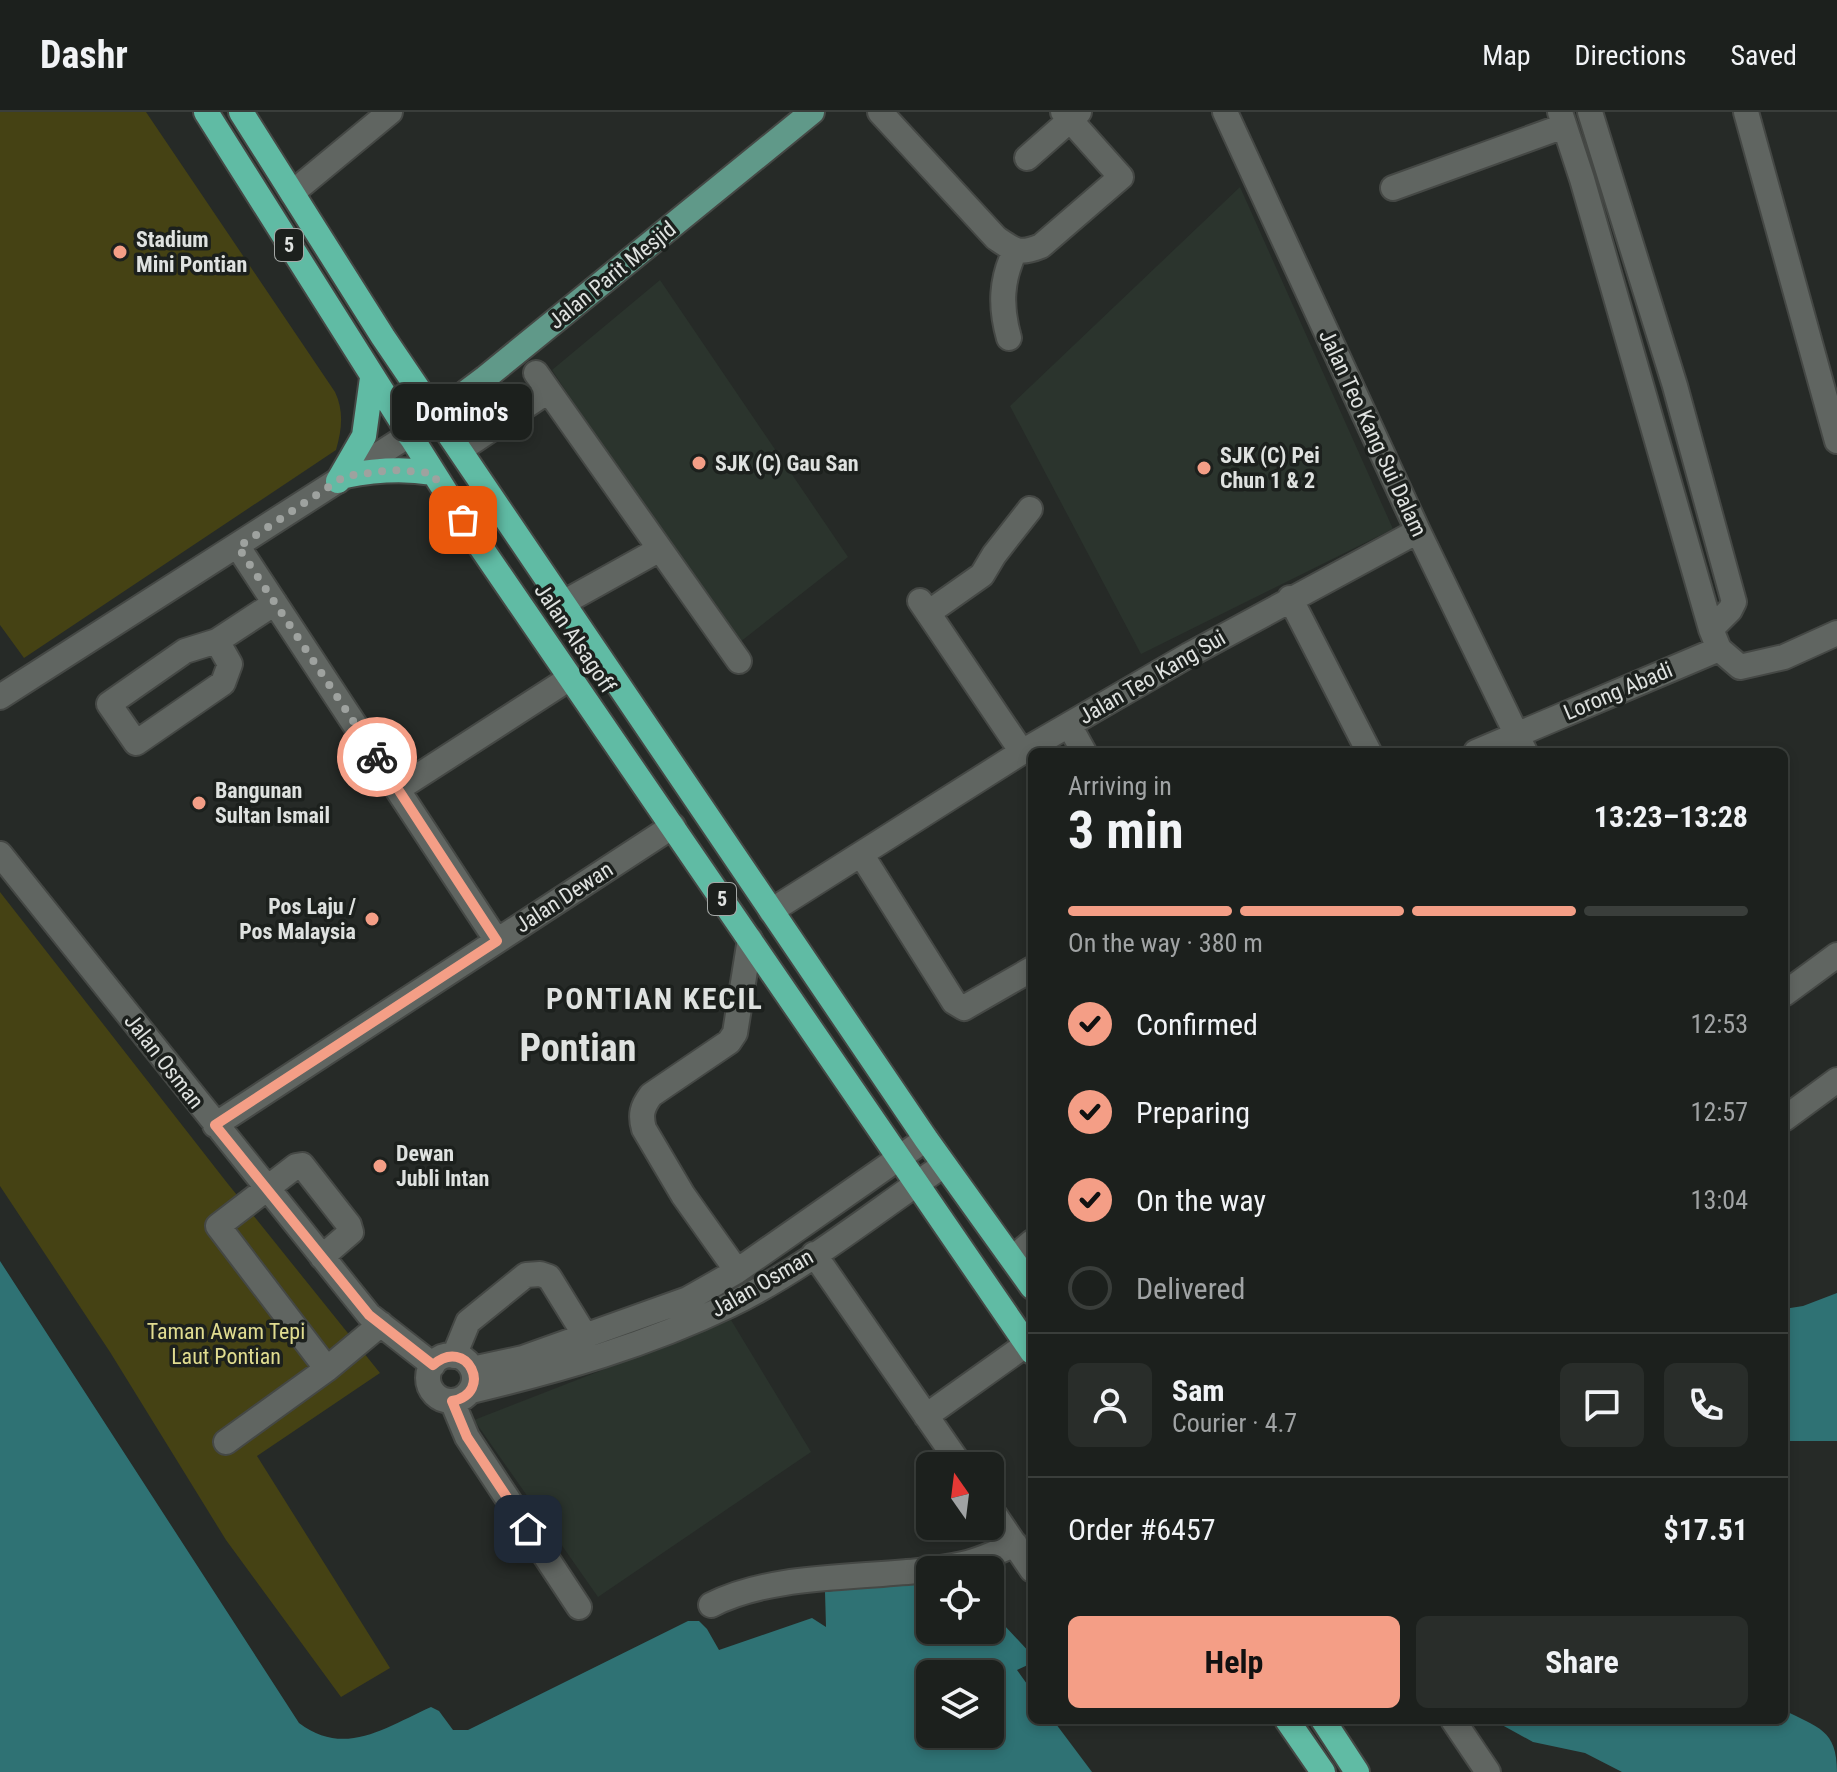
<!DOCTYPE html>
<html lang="en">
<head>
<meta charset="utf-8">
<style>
  body { margin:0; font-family:"Roboto Condensed",sans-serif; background:#292d2a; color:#f1f3f6; height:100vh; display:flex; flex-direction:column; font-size:30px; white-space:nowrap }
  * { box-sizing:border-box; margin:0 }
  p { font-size:26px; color:#a0a3a4 }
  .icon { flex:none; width:44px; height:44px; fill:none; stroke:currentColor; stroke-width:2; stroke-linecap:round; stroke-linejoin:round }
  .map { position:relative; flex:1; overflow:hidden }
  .sheet { position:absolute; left:1028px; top:636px; width:760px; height:976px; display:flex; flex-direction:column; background:#1c201d; border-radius:12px; box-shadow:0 4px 12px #0003,0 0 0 2px #3a3e3b }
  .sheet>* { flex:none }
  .needle { width:52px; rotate:346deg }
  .fabs { position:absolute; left:916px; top:1340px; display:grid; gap:16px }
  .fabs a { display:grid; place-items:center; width:88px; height:88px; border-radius:12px; background:#1c201d; box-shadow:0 4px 12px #0003,0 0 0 2px #3a3e3b; font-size:40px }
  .pin { position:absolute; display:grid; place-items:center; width:68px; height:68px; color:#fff; margin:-34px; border-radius:16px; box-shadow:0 4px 12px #0006 }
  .courier { position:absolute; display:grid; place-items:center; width:80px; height:80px; margin:-40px; border:6px solid #f49e86; border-radius:50%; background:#fff; color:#222; box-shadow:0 2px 10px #0007 }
  .bubble { position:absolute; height:56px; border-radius:12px; background:#1c201d; box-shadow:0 4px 12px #0003,0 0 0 2px #3a3e3b; font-size:26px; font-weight:700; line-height:56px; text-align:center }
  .summary em { font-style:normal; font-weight:700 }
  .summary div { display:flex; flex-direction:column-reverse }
  .summary { display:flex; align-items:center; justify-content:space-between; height:136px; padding:0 40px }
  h1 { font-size:52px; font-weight:700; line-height:60px }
  .bar { display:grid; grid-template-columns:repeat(4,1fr); gap:12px 8px; align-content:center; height:96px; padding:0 40px }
  .bar i { height:10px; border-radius:6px; background:#3a3e3b }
  .bar .selected { background:#f49e86 }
  .bar p { grid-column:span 4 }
  .line { display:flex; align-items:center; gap:20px; padding:0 40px; border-top:2px solid #3a3e3b }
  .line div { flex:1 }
  .round { display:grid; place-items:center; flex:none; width:84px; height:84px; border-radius:12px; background:#292d2a }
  ol { padding:0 40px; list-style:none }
  li { display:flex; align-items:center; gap:24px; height:88px }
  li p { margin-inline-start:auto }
  li .icon { padding:8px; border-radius:50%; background:#f49e86; color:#111; stroke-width:4 }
  li:last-child { color:#a0a3a4 }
  li i { width:44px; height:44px; border:4px solid #3a3e3b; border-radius:50% }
  .cta { display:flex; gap:16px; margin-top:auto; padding:16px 40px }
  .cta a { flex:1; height:92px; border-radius:12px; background:#f49e86; color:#111; font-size:32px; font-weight:700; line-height:92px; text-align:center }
  .cta a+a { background:#292d2a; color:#f1f3f6 }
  header { display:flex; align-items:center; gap:48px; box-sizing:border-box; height:112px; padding:0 40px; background:#1c201d; border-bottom:2px solid #3a3e3b }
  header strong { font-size:38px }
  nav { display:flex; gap:44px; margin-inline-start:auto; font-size:28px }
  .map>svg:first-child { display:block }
  .built { fill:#2b342d }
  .green { fill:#454214 }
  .water { fill:#2f7274; fill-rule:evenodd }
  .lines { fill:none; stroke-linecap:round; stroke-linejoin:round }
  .minor-casing { stroke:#454845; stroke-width:28 }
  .major-casing { stroke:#454845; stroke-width:28 }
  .highway-casing { stroke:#454845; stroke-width:28 }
  .minor { stroke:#606561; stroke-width:24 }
  .major { stroke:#609989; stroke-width:24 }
  .highway { stroke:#60bba4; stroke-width:24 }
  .done { stroke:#9ea29f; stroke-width:8; stroke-dasharray:0 14.4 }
  .route { stroke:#f49e86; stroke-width:10 }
  .poi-dot { fill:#f49e86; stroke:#1c201d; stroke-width:3 }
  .labels { text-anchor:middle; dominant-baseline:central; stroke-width:7; stroke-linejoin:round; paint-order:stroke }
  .shield { fill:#1c201d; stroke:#a4a8a6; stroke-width:2 }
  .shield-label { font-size:20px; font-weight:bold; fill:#dfe2e0 }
  .poi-label { font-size:22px; font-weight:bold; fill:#dfe2e0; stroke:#1c201d; text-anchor:start }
  .street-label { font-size:22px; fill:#dfe2e0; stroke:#1c201d }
  .park-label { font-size:22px; fill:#e0dc90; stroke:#1c201d }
  .district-label { font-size:30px; font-weight:bold; letter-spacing:2px; fill:#dfe2e0; stroke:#1c201d }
  .town-label { font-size:38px; font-weight:bold; fill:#dfe2e0; stroke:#1c201d }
</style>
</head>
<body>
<header>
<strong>Dashr</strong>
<nav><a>Map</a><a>Directions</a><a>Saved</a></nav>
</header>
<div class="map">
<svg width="1837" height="1660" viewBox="0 0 1837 1660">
  <rect width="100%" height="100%" fill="#262a27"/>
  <path class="built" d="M1240 75 1393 417 1141 542 1010 294Z
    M660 168 848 445 735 534 552 258Z
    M731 1208 811 1340 598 1485 474 1308Z"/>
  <path class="green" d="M0 0H146L335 280C344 299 342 317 336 338L24 546 0 513Z
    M0 780 228 1072 380 1261 257 1344 390 1556 341 1585 226 1428 110 1240 0 1074Z"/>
  <path class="water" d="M0 1149 299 1611C345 1646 386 1615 431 1595L439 1599 453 1618H468L688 1509H699L707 1517 719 1538 812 1506 826 1515 825 1480 930 1467V1518H990V1498L1032 1543V1551L1017 1558 1032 1579V1608H1053L1092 1660H0ZM930 1562H990V1622H930Z
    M1837 1181V1329H1784V1197L1803 1194Z
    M1784 1598C1818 1616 1837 1617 1837 1660H1622L1585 1641 1533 1630 1493 1608H1784Z"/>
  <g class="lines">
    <g class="minor-casing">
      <path id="minor" d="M880 0 996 126C1015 139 1019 143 1041 134L1121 65 1063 0
        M1225 0 1418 419 1525 640
        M1560 0 1582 67 1711 517 1719 537 1740 555 1784 545 1837 521
        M1590 0 1675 274 1734 490 1730 498 1711 517
        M1746 0 1837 329
        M1027 46 1079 0
        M1393 76 1564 14
        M292 81 390 0
        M1009 226C1000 194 1001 168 1015 139
        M536 261 739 549
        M460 338 548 279
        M238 435 497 829
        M1290 486 1369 640
        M920 489 1022 640
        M563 491 660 437
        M928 501 982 463 994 443 1030 397
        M217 529 230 552 223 571 136 631 109 592 185 539 217 529 275 491
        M0 585 409 323
        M1069 613 1084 640
        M1476 640 1719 537
        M398 677 570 566
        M0 742 369 1203 433 1253
        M861 742 954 890 964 896 1032 857
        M771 799 1022 640 1189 543 1418 419
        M1784 882 1837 843
        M1784 1007 1837 968
        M215 1013 673 714
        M814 1142 961 1354
        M322 1145 351 1120 349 1113 302 1053 296 1054 218 1114 327 1257
        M1013 1146 1032 1130
        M737 1159 683 1083 644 1017C640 1003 642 995 651 983L729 930 735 921 750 827
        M428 1266a23 23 0 1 1 46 0a23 23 0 1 1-46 0Z
        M454 1244 468 1210 526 1163 540 1162 549 1165 586 1225
        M472 1257 523 1246 688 1187 737 1159 926 1027
        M471 1279C560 1258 647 1233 730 1193 806 1156 874 1100 944 1053
        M452 1289 467 1325 579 1495
        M926 1304 1027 1232
        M226 1330 327 1257 381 1212
        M990 1396 1032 1458
        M711 1493C780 1457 886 1469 963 1452 981 1448 998 1440 1015 1432
        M1453 1608 1488 1660"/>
    </g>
    <g class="major-casing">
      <path id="major" d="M409 323 485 266 812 0"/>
    </g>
    <g class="highway-casing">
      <path id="highway" d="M206 0 478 431 1032 1240
        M241 0 383 225 926 1027 1032 1175
        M345 364C375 358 403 356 432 361
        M338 369 364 324 372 266
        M1287 1608 1323 1660
        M1323 1608 1357 1660"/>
    </g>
    <use href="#minor" class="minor"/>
    <use href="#major" class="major"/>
    <use href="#highway" class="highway"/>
  </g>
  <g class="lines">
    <path class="done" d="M377 645 238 435 345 364 393 358 432 361 463 408"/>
    <path class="route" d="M377 645 497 829 215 1013 369 1203 433 1253C467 1223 495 1281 452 1289L467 1325 528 1417"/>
  </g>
  <g class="poi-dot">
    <circle cx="120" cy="140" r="8"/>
    <circle cx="699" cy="351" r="8"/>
    <circle cx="1204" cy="356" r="8"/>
    <circle cx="199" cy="691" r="8"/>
    <circle cx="372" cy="807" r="8"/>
    <circle cx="380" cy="1054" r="8"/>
  </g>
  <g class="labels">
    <g class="shield">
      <rect x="275" y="117" width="28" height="32" rx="6"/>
      <rect x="708" y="771" width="28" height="32" rx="6"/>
    </g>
    <g class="shield-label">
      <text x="289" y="133">5</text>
      <text x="722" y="787">5</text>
    </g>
    <g class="poi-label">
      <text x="136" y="127">Stadium<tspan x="136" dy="25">Mini Pontian</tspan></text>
      <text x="1220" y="343">SJK (C) Pei<tspan x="1220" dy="25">Chun 1 &amp; 2</tspan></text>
      <text x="715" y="351">SJK (C) Gau San</text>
      <text x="215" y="678">Bangunan<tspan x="215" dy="25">Sultan Ismail</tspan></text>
      <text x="356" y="794" text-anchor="end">Pos Laju /<tspan x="356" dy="25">Pos Malaysia</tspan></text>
      <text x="396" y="1041">Dewan<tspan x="396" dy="25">Jubli Intan</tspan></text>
    </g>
    <g class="street-label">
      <text transform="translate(612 163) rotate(-39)">Jalan Parit Mesjid</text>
      <text transform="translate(1373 321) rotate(65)">Jalan Teo Kang Sui Dalam</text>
      <text transform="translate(575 526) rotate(56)">Jalan Alsagoff</text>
      <text transform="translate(1152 565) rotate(-30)">Jalan Teo Kang Sui</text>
      <text transform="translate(1618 579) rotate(-23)">Lorong Abadi</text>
      <text transform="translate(564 785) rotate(-33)">Jalan Dewan</text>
      <text transform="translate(164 949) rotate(52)">Jalan Osman</text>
      <text transform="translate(762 1171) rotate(-30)">Jalan Osman</text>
    </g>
    <g class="park-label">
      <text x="226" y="1219">Taman Awam Tepi<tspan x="226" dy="25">Laut Pontian</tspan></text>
    </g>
    <g class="district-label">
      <text x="655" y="886">PONTIAN KECIL</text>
    </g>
    <g class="town-label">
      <text x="578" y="936">Pontian</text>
    </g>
  </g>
</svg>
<div class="fabs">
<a><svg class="needle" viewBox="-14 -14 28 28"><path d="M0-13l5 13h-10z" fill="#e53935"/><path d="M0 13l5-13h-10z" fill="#a0a3a4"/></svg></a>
<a><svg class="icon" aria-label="locate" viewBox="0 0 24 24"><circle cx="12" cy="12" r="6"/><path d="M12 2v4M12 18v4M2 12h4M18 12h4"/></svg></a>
<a><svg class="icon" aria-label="layers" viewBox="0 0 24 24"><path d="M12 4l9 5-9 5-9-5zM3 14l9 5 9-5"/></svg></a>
</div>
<div class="pin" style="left:463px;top:408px;background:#ea580c"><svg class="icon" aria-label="bag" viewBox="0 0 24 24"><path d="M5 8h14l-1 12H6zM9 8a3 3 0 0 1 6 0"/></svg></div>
<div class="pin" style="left:528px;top:1417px;background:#1f2937"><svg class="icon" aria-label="home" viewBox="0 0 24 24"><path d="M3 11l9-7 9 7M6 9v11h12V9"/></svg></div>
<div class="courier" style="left:377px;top:645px"><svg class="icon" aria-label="bike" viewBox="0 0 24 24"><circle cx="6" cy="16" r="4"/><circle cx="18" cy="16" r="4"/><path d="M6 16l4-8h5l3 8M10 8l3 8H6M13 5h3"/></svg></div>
<div class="bubble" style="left:392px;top:272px;width:140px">Domino's</div>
<section class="sheet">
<div class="summary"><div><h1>3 min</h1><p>Arriving in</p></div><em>13:23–13:28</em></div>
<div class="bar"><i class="selected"></i><i class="selected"></i><i class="selected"></i><i></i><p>On the way · 380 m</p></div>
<ol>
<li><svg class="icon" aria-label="check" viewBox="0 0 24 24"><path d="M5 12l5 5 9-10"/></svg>Confirmed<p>12:53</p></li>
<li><svg class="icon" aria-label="check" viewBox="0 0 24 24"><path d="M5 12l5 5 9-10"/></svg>Preparing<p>12:57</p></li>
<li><svg class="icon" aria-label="check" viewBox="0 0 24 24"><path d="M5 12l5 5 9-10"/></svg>On the way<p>13:04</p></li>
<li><i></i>Delivered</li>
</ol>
<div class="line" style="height:144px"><a class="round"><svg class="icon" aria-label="person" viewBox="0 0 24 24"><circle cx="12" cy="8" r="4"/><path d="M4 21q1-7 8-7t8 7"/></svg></a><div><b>Sam</b><p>Courier · 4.7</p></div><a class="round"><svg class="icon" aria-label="chat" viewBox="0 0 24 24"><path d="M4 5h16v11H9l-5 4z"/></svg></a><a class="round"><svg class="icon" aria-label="phone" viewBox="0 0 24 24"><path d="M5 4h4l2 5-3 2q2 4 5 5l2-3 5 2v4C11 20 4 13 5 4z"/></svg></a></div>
<div class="line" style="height:104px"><div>Order #6457</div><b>$17.51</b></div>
<div class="cta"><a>Help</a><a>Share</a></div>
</section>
</div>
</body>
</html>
